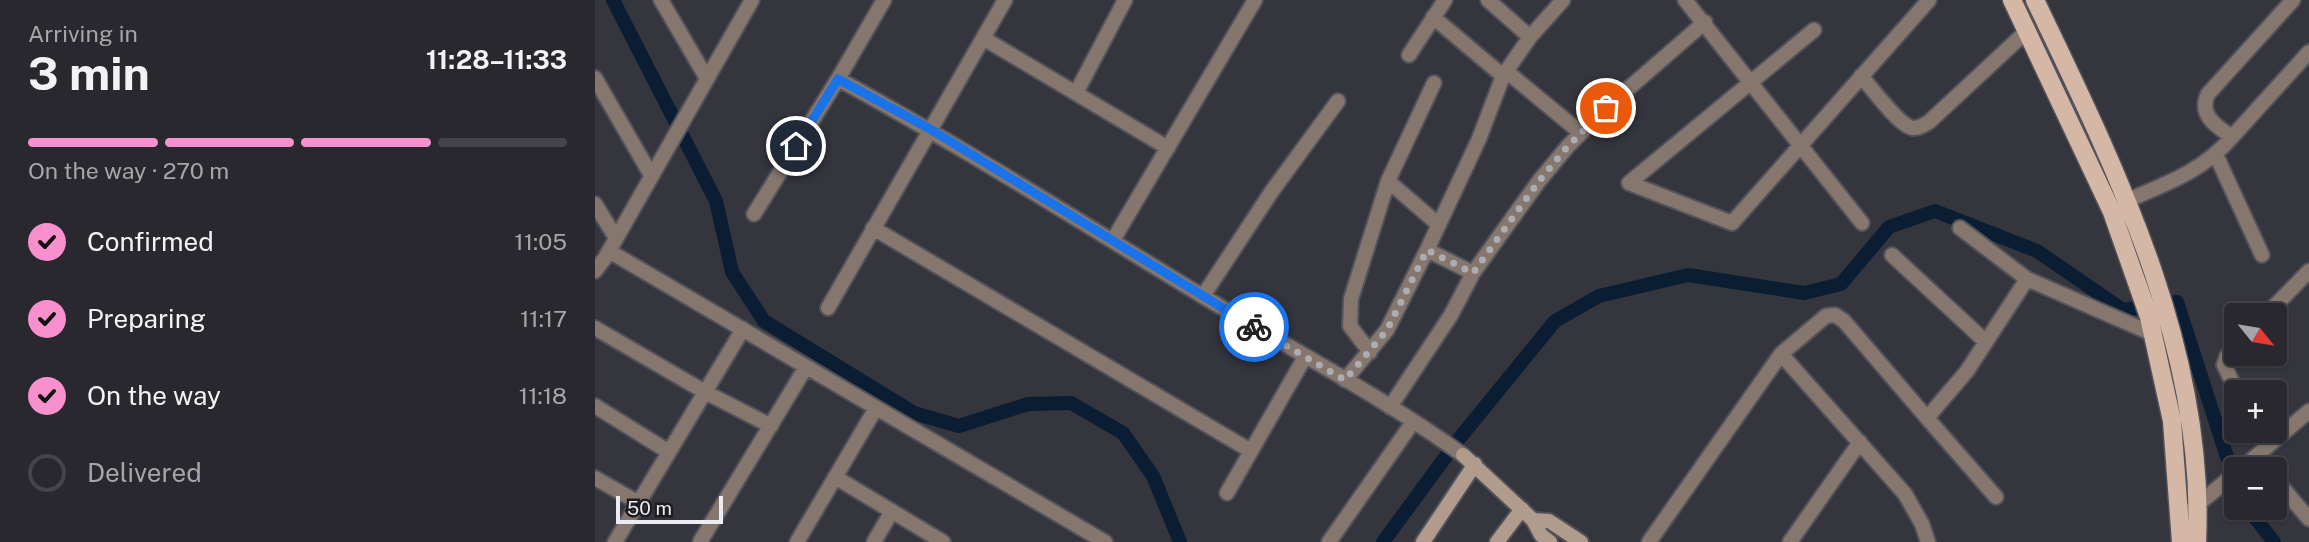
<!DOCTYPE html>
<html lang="en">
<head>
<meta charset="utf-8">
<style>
  body { margin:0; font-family:"Public Sans",sans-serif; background:#303036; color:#f1f3f6; height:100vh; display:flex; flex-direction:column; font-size:26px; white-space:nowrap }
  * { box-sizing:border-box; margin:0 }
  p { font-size:23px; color:#a5a6aa }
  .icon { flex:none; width:38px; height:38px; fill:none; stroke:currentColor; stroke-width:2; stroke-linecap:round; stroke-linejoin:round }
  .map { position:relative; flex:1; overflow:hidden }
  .sheet { display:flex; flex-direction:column; background:#28282e; width:595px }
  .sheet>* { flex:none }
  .needle { width:46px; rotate:120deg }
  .controls { position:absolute; left:1629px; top:303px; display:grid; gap:14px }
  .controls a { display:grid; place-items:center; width:63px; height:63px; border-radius:7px; background:#28282e; box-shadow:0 2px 5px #0004,0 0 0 2px #44444a; font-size:35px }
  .scale { position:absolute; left:21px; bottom:18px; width:107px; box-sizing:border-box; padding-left:7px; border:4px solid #ececf2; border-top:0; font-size:19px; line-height:24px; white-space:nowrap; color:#ececf2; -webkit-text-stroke:5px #1d1d21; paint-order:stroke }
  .pin { position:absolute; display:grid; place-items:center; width:60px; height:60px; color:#fff; margin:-30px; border:4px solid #fff; border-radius:50%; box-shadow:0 2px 7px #0007 }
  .courier { position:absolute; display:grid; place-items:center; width:70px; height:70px; margin:-35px; border:5px solid #1a73e8; border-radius:50%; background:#fff; color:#222; box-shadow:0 2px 9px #0007 }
  .headline em { font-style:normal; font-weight:700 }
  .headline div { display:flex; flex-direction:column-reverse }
  .headline { display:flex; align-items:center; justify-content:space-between; height:119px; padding:0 28px }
  h1 { font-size:46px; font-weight:700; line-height:52px }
  .bar { display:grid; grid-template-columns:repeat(4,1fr); gap:10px 7px; align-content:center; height:84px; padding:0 28px }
  .bar i { height:9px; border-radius:5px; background:#44444a }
  .bar .on { background:#f790cd }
  .bar p { grid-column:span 4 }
  ol { padding:0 28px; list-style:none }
  li { display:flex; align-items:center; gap:21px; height:77px }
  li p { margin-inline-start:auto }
  li .icon { padding:7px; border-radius:50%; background:#f790cd; color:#111; stroke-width:4 }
  li:last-child { color:#a5a6aa }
  li i { width:38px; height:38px; border:4px solid #44444a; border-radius:50% }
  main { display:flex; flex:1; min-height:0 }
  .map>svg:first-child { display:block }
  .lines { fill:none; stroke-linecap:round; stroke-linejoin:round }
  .canal { stroke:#0a1d33; stroke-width:14 }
  .street-casing { stroke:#52525b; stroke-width:18 }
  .secondary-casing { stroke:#52525b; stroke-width:18 }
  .primary-casing { stroke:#52525b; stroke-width:21 }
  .street { stroke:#85776e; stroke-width:14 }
  .secondary { stroke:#b19b8d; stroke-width:14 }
  .primary { stroke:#d4b7a5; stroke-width:18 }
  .done { stroke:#acacb3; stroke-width:7; stroke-dasharray:0 12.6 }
  .route { stroke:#1a73e8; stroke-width:9 }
</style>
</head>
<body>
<main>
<section class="sheet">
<div class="headline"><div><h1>3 min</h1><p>Arriving in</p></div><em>11:28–11:33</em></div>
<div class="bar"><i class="on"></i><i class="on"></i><i class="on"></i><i></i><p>On the way · 270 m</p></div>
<ol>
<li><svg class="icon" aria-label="check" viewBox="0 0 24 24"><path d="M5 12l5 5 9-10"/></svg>Confirmed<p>11:05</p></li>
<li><svg class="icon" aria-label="check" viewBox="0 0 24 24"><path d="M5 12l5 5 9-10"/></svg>Preparing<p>11:17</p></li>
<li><svg class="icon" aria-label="check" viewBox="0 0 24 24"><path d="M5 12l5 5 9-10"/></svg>On the way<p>11:18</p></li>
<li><i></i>Delivered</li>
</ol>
</section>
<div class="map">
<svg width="1714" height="542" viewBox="0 0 1714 542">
  <rect width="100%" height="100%" fill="#35353e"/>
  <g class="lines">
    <path class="canal" d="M18 0 121 201 137 272 169 321 319 413 364 426 433 404 476 403 528 433 558 476 585 542
      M1656 508 1661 519 1679 542
      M788 542 863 440 960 321 1004 296 1093 275 1209 293 1246 284 1294 227 1340 211 1442 251 1528 310 1582 302 1632 457 1642 477"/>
    <g class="street-casing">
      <path id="street" d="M66 0 111 77
        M893 0 935 37
        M1090 0 1267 223
        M838 17 908 76
        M1219 30 1034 183 1137 223 1334 0
        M388 38 573 148
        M814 55 850 0
        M911 71 986 133
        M1266 76C1277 88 1304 126 1318 128 1325 128 1329 125 1334 122L1433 30
        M0 78 56 175
        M243 79C368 147 487 223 609 297 696 349 786 396 868 455
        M481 93 530 0
        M1637 137 1714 52
        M1621 155 1667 255
        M793 181 844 225
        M1533 200C1573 183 1608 171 1637 137 1621 126 1603 115 1613 94L1698 0
        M0 204 21 238
        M159 214 243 79 289 0
        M278 228 656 451
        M1365 228 1432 279
        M518 240 660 0
        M14 251 510 542
        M1297 255 1391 342
        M0 271 10 258 157 0
        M878 273 832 250 884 139 908 76 935 37 968 0
        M608 296 677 191 743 101
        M233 308 410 0
        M1671 315 1714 271
        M0 328 110 392 176 426
        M1642 344 1632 356 1629 365 1642 392
        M775 352 755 326 756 299 793 181 839 83
        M1186 354 1231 316 1240 315 1249 321 1332 418 1372 371 1432 279 1558 334
        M750 380 792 330 832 250
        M0 406 74 452
        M795 407 856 315 878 273 944 181 973 146 1011 108 1110 22
        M1332 418 1401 497
        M1664 430 1673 446
        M1660 457 1671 469
        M1646 469 1714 411
        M240 477 348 542
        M0 478 44 503
        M1680 479 1714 519
        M632 493 710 357
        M1595 511 1642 472
        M20 542 148 329
        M105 542 211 367
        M202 542 281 408
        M279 542 297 511
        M734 542 818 422
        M1054 542 1186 354 1310 494 1327 524 1333 542
        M1195 542 1265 442"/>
    </g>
    <g class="secondary-casing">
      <path id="secondary" d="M868 455 938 520 946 535 955 542
        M938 520 954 521 986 542
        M828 542 880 464
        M902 542 927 509"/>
    </g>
    <g class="primary-casing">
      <path id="primary" d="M1417 0 1517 212 1554 317 1577 421 1586 542
        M1440 0C1521 169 1611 349 1602 542"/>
    </g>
    <use href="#street" class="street"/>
    <use href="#secondary" class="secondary"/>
    <use href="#primary" class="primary"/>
  </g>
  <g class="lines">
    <path class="done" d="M659 327 750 380 792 330 832 250 878 273 944 181 973 146 1011 108"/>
    <path class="route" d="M201 146 243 79 335 129 659 327"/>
  </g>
</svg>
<div class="controls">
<a><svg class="needle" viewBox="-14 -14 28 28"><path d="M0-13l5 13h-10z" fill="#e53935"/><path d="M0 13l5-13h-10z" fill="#a5a6aa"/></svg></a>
<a>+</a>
<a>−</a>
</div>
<div class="scale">50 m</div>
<div class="pin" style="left:1011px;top:108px;background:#ea580c"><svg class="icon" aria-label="bag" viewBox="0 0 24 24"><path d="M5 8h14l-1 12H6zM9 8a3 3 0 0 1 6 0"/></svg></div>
<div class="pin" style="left:201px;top:146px;background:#1f2937"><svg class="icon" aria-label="home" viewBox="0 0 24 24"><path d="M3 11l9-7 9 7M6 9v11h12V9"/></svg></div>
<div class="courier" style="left:659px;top:327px"><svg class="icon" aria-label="bike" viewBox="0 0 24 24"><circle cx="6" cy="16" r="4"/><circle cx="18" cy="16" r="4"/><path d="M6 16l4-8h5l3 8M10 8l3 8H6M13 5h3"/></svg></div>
</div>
</main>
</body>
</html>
